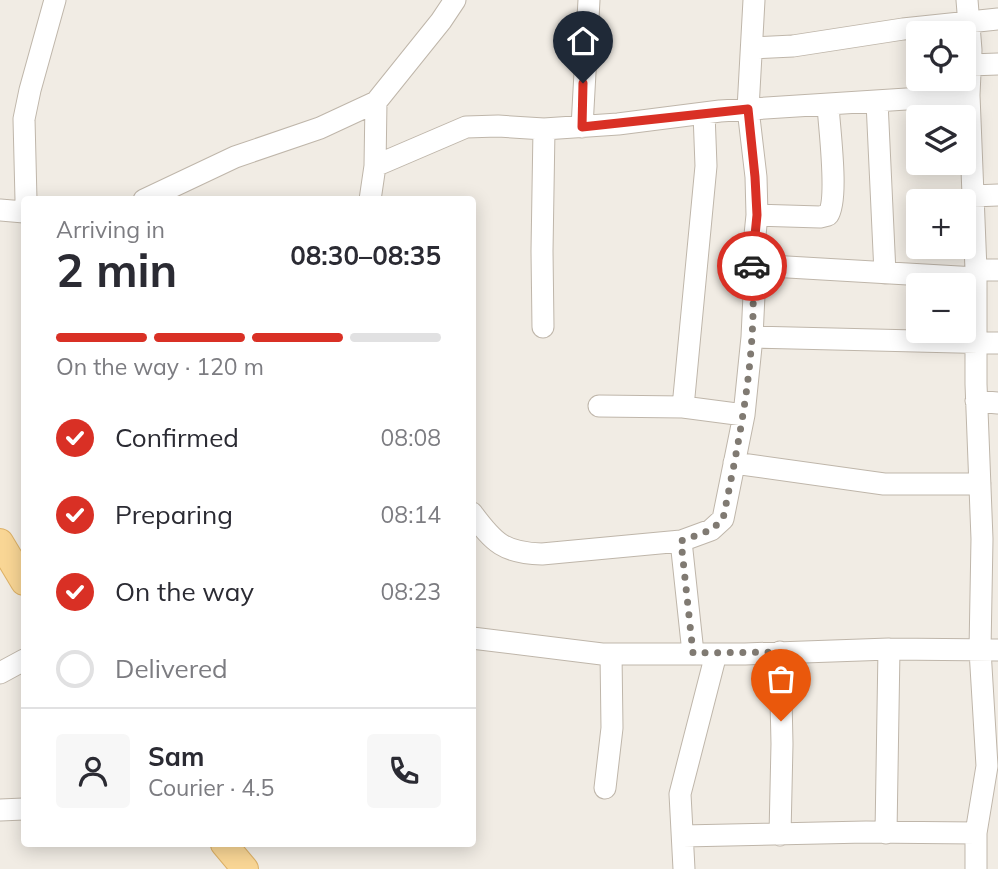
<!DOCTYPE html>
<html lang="en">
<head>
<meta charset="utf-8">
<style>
  body { margin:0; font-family:Mulish,sans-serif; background:#f7f7f7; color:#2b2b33; height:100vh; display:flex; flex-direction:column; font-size:26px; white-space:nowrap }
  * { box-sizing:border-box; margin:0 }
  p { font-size:23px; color:#7c7c81 }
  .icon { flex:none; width:38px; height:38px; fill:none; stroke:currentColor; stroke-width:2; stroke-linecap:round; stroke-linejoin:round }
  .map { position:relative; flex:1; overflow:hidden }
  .details { position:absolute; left:21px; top:196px; width:455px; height:651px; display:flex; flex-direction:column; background:#fff; border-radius:7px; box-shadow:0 4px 18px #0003 }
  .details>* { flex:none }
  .tools { position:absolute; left:906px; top:21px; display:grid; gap:14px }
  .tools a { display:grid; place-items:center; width:70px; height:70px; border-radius:7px; background:#fff; box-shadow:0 4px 18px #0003; font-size:35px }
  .pin { position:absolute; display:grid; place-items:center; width:60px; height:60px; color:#fff; margin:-72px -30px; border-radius:50% 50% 50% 0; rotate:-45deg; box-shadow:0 0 7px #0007 }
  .pin .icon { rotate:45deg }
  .courier { position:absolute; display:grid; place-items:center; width:70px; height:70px; margin:-35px; border:5px solid #d93025; border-radius:50%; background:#fff; color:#222; box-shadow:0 2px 9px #0007 }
  .overview em { font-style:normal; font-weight:700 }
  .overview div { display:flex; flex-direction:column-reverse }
  .overview { display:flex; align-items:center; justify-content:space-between; height:119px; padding:0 35px }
  h1 { font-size:46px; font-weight:700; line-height:52px }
  .bar { display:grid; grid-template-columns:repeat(4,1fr); gap:10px 7px; align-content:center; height:84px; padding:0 35px }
  .bar i { height:9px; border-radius:5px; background:#e1e1e2 }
  .bar .active { background:#d93025 }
  .bar p { grid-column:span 4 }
  .line { display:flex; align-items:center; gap:18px; padding:0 35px; border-top:2px solid #e1e1e2 }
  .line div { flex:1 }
  .round { display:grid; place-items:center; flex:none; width:74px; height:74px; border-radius:7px; background:#f7f7f7 }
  ol { padding:0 35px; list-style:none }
  li { display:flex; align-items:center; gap:21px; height:77px }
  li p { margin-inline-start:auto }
  li .icon { padding:7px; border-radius:50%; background:#d93025; color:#fff; stroke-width:4 }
  li:last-child { color:#7c7c81 }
  li i { width:38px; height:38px; border:4px solid #e1e1e2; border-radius:50% }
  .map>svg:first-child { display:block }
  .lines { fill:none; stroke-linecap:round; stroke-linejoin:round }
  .minor-casing { stroke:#bfb6aa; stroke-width:23 }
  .major-casing { stroke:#ddb166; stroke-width:28 }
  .minor { stroke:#fff; stroke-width:21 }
  .major { stroke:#f9d695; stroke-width:26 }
  .done { stroke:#807a72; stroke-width:7; stroke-dasharray:0 12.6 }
  .route { stroke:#d93025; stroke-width:9 }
</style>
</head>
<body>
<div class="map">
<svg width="998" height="869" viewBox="0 0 998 869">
  <rect width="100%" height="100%" fill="#f1ece4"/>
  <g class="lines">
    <g class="minor-casing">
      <path id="minor" d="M967 0 971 50 969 95 976 270V384L982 539 980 650 987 766 976 833V869
        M752 48 793 46 903 29 998 19
        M970 65 998 64
        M877 102 885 273
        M582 127 589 0
        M375 166 466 127 498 126 544 129 618 124 720 111 969 95
        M973 196 998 195
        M26 200 24 119 30 90 55 0
        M144 200 235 157 320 128 376 102 441 21 455 0
        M370 200 375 166 376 102
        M0 210 24 212
        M757 215 820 217 828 215C839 199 829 127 828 105
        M752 265 976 278
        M976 270H998
        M543 327 542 251 544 129
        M752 337 998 343
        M976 401 998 403
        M599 406 683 407 744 415
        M683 407 706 166 704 113
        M734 463 884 484H980
        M472 513C494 543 504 553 542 554L681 541 693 653
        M681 541 711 530 723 519 744 415 752 337 754 295 752 265 757 215 756 177 748 109 754 0
        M472 638 602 654H745L889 649 998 650
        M0 673 24 660
        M605 788 612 728 611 654
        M0 810 24 809
        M886 833 889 649
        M780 835 782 744 780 652
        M683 836 866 832 976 833
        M684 869 680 794 716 654"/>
    </g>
    <g class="major-casing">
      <path id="major" d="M0 542 24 582
        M224 844 245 869"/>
    </g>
    <use href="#minor" class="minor"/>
    <use href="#major" class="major"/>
  </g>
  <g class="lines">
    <path class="done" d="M752 266C758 351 740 436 723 519L711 530 681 541 693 653 780 652 781 721"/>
    <path class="route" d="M583 83 582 127 748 109 755 177 757 215 752 266"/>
  </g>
</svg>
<div class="tools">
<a><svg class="icon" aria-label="locate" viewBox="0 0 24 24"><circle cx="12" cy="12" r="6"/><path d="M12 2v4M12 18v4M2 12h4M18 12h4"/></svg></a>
<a><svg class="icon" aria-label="layers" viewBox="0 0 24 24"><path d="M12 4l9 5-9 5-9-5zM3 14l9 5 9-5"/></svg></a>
<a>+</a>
<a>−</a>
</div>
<div class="pin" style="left:781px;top:721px;background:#ea580c"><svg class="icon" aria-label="bag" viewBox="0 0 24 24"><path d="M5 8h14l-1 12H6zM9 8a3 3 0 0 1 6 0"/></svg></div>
<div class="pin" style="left:583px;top:83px;background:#1f2937"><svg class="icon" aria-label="home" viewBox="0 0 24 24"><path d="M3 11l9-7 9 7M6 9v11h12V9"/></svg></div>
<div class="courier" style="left:752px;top:266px"><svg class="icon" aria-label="car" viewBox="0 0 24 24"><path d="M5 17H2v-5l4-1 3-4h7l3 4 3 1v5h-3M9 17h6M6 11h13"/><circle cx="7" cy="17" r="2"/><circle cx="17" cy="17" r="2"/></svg></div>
<section class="details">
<div class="overview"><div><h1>2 min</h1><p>Arriving in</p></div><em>08:30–08:35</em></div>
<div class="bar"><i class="active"></i><i class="active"></i><i class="active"></i><i></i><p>On the way · 120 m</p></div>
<ol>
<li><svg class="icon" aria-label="check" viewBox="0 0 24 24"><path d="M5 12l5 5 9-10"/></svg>Confirmed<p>08:08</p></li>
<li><svg class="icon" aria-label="check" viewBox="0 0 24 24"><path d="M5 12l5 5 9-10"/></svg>Preparing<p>08:14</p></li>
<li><svg class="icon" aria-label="check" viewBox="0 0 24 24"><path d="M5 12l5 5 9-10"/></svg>On the way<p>08:23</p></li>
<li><i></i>Delivered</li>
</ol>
<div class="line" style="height:126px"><a class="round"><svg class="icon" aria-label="person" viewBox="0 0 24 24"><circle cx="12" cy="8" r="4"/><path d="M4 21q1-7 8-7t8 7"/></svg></a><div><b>Sam</b><p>Courier · 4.5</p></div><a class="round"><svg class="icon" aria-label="phone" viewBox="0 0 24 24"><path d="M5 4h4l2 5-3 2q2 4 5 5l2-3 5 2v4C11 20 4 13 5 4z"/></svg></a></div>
</section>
</div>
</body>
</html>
